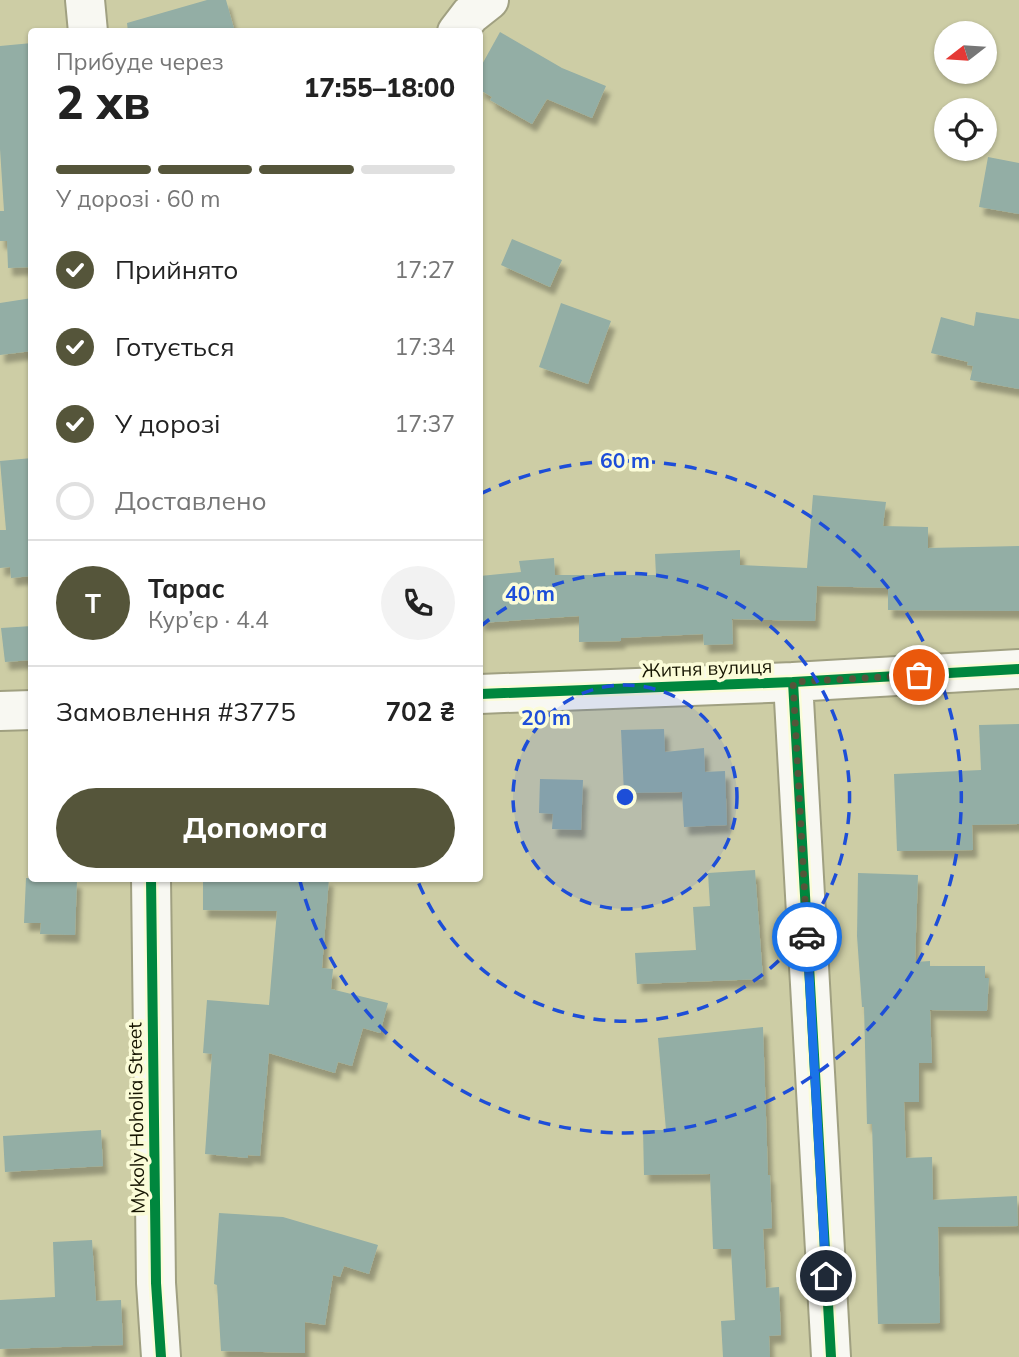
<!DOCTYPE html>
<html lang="uk">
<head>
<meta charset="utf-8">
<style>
  body { margin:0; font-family:Mulish,sans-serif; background:#f2f2f2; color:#222; height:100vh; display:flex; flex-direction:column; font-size:26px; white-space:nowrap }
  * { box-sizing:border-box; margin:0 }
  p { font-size:23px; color:#767676 }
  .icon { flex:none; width:38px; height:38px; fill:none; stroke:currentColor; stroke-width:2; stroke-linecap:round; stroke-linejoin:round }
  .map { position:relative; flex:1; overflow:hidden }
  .sheet { position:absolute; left:28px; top:28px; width:455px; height:854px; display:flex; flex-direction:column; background:#fff; border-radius:7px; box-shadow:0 2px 5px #0004 }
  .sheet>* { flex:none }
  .needle { width:46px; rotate:253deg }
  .fabs { position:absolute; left:934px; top:21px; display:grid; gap:14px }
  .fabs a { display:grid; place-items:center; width:63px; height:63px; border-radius:50%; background:#fff; box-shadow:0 2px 5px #0004; font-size:35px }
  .pin { position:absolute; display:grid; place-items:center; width:60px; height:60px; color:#fff; margin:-30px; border:4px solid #fff; border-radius:50%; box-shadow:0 2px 7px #0007 }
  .courier { position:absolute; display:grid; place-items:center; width:70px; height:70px; margin:-35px; border:5px solid #1a73e8; border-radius:50%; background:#fff; color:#222; box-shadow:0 2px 9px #0007 }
  .overview em { font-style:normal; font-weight:800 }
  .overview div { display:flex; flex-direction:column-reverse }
  .overview { display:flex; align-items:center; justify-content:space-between; height:119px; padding:0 28px }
  h1 { font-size:46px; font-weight:800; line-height:52px }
  .bar { display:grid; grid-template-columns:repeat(4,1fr); gap:10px 7px; align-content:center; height:84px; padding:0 28px }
  .bar i { height:9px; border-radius:5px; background:#e0e0e0 }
  .bar .current { background:#55553a }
  .bar p { grid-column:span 4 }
  .line { display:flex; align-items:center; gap:18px; padding:0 28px; border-top:2px solid #e0e0e0 }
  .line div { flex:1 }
  .round { display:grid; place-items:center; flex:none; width:74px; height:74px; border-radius:37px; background:#f2f2f2 }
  ol { padding:0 28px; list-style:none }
  li { display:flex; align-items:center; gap:21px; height:77px }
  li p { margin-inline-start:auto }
  li .icon { padding:7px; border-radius:50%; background:#55553a; color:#fff; stroke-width:4 }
  li:last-child { color:#767676 }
  li i { width:38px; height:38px; border:4px solid #e0e0e0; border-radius:50% }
  .cta { display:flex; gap:14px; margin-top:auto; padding:14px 28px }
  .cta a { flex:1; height:80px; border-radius:42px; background:#55553a; color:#fff; font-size:28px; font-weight:800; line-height:80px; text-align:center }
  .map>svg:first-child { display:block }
  .building { fill:#93aea5; filter:url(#shadow) }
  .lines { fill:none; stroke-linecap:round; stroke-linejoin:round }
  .minor-casing { stroke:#a0a081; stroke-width:42 }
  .minor { stroke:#f8f8f2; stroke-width:38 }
  .cycleway-casing { stroke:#fbfcd8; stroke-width:15 }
  .cycleway { stroke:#00873e; stroke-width:10 }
  .done { stroke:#55553a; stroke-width:7; stroke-dasharray:0 12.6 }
  .route { stroke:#1a73e8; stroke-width:9 }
  .ring { fill:none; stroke:#1d4ed8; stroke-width:3.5; stroke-dasharray:12 9 }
  .labels { text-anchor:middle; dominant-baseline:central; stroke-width:7; stroke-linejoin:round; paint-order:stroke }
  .street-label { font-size:19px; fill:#151400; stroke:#fbfcd8 }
  .centre { fill:#1d4ed8; stroke:#fbfcd8; stroke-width:3.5 }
  .ring-label { font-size:21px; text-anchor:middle; font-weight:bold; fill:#1d4ed8; stroke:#fbfcd8; stroke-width:7; stroke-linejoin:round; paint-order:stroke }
</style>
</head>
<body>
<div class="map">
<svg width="1019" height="1357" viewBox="0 0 1019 1357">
  <defs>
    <filter id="shadow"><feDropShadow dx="4.5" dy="8" stdDeviation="2" flood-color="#0004"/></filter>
  </defs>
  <rect width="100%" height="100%" fill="#cdcda5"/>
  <path class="building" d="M207 0H226L235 32H128L127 23Z
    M500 32 562 68 606 86 592 118 547 99 532 124 490 100 492 97 480 90V68Z
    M32 43V267L8 268 7 241H0V211H4L0 149V46Z
    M988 157 1019 163V214L979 207Z
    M512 239 562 260 550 287 501 265Z
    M32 298V351L0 355V303Z
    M561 303 611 321 588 384 539 367Z
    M976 312 1019 319V389L970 380 973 366 967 365 968 362 931 353 941 317 974 326Z
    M32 458V576L11 578 10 567 0 568V530H6L0 461Z
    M813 495 886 502 883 526 928 527V548L1019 546V611L888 610V588L817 586 815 621 732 619 733 644 704 645 703 634 621 638V641L579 642V616L480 623V576L521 572 519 561 554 558 555 575H656L655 554 740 550V565L807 568Z
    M32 626V660L5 662 1 628Z
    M1019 724V824L972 825 973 850 897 851 894 774 981 770 979 725Z
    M664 729 665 752 704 748 705 772 725 771 727 825 684 827 682 792 624 793 621 730Z
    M540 779 583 780 581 830 552 829 553 814 539 813Z
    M755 870 763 979 637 984 635 953 696 950 693 907 710 906 708 873Z
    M858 873 918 875 915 962 930 961V966H985V978H989L987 1011 930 1010 932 1063H919V1102H904L906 1158 932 1157 933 1200 1017 1196 1018 1226 938 1227 940 1323 878 1324 872 1124H867L864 1007H862L857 936Z
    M26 878 77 880 75 935 40 934 41 923H24Z
    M203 878H329L322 968 333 969 331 989 388 1003 380 1033 363 1028 352 1066 338 1062 335 1073 269 1053 260 1156 248 1155V1158L205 1154 212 1054 203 1053 207 1000 269 1005 277 911 203 910Z
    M763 1027 768 1175H770L772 1228 763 1229 766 1288 779 1287 781 1335 769 1336 770 1357H723L721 1321 735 1320 731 1249H713L710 1174 644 1175 643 1130H666L658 1038Z
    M101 1130 103 1166 5 1172 3 1136Z
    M219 1213 283 1217 378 1245 369 1274 344 1266 340 1277 333 1275 325 1325 305 1322V1353L221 1351 217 1285 214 1284Z
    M92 1240 96 1301 121 1300 123 1345 0 1349V1300L55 1297 53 1242Z"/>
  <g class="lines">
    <g class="minor-casing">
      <path id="minor" d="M85 0 88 32
        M457 32 470 15 489 0
        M793 682 831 1357
        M480 694 793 682 1019 669
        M0 711 32 710
        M151 878 156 1283 161 1357"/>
    </g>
    <use href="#minor" class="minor"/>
    <g class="cycleway-casing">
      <path id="cycleway" d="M793 682 831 1357
        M480 694 793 682 1019 669
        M151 878 156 1283 161 1357"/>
    </g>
    <use href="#cycleway" class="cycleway"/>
  </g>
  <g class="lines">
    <path class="done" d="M807 937 793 682 919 675"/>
    <path class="route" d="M807 937 826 1276"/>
  </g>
  <circle cx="625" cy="797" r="112" fill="#1d4ed8" fill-opacity=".12"/>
  <g class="ring">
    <circle cx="625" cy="797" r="112"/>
    <path d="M480 627A224 224 0 1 1 417 879"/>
    <path d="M480 494A336 336 0 1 1 300 881"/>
  </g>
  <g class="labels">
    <g class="street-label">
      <text transform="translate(707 668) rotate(-2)">Житня вулиця</text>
      <text transform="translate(136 1118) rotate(-91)">Mykoly Hoholia Street</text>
    </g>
  </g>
  <circle cx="625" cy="797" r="10" class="centre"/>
  <g class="ring-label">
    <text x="625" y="468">60 m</text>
    <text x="530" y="601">40 m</text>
    <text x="546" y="725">20 m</text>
  </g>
</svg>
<div class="fabs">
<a><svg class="needle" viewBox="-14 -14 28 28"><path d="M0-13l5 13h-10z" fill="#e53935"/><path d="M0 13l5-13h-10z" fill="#767676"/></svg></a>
<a><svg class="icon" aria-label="locate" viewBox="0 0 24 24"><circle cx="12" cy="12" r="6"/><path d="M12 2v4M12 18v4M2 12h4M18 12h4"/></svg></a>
</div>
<div class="pin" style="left:919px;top:675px;background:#ea580c"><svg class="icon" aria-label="bag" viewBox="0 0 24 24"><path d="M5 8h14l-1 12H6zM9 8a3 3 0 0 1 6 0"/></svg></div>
<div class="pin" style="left:826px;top:1276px;background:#1f2937"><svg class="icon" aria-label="home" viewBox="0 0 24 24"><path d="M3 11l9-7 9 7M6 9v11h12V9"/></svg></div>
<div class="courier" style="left:807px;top:937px"><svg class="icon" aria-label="car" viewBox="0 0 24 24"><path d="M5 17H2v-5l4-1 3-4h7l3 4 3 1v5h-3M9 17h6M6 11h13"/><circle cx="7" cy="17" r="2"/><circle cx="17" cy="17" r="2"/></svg></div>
<section class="sheet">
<div class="overview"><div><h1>2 хв</h1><p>Прибуде через</p></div><em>17:55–18:00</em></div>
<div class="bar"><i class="current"></i><i class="current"></i><i class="current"></i><i></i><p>У дорозі · 60 m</p></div>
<ol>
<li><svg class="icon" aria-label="check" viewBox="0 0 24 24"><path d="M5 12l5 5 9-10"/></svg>Прийнято<p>17:27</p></li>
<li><svg class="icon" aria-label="check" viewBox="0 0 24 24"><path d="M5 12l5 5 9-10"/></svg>Готується<p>17:34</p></li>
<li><svg class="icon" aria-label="check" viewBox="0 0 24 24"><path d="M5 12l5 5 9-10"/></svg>У дорозі<p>17:37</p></li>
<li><i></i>Доставлено</li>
</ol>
<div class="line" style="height:126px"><b class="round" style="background:#55553a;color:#fff">Т</b><div><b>Тарас</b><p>Кур’єр · 4.4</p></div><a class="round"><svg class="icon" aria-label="phone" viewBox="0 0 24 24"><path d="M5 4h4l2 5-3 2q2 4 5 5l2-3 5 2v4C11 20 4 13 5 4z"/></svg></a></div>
<div class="line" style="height:91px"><div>Замовлення #3775</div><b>702 ₴</b></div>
<div class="cta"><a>Допомога</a></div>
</section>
</div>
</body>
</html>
